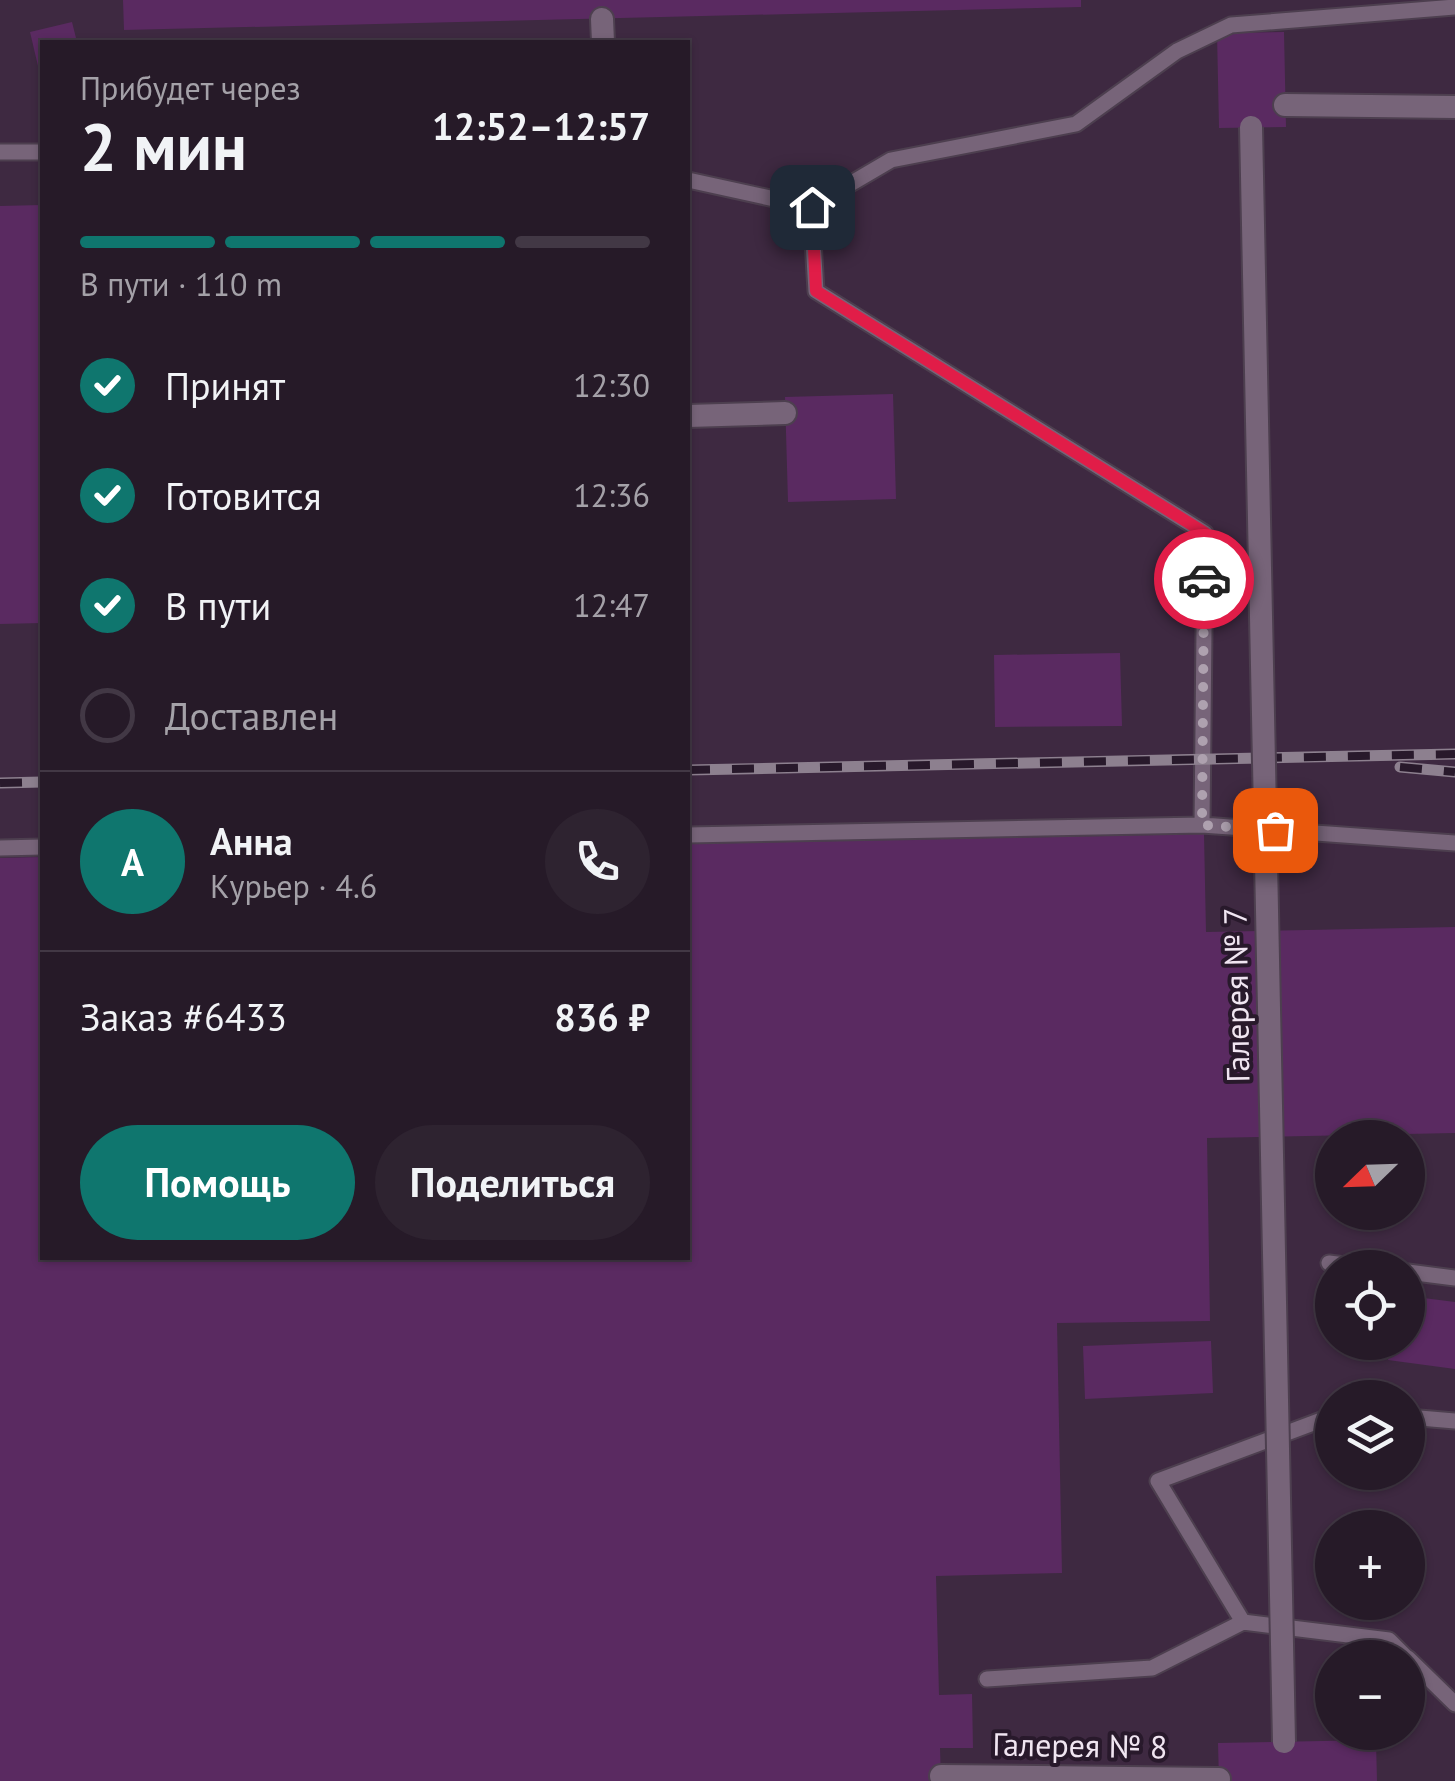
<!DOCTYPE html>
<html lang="ru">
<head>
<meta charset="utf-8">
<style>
  body { margin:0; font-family:"PT Sans",sans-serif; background:#2e2330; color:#f1f3f6; height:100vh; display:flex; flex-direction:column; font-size:38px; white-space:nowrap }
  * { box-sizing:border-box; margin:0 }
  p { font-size:32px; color:#a4a1a8 }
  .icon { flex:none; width:55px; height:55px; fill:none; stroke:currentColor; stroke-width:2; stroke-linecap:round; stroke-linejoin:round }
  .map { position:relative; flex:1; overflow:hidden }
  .panel { position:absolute; left:40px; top:40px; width:650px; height:1220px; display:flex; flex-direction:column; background:#261a28; border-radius:0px; box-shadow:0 2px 8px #0004,0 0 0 2px #423845 }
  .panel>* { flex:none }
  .needle { width:65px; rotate:247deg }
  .controls { position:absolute; left:1315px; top:1120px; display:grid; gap:20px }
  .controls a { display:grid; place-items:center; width:110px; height:110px; border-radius:50%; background:#261a28; box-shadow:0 2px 8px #0004,0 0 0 2px #423845; font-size:50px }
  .pin { position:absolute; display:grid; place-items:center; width:85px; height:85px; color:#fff; margin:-42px; border-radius:20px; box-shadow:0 5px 15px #0006 }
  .courier { position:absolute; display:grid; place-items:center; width:100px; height:100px; margin:-50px; border:8px solid #e11d48; border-radius:50%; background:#fff; color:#222; box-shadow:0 2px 12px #0007 }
  .headline em { font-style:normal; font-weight:700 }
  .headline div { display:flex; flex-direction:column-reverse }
  .headline { display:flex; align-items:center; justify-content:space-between; height:170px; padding:0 40px }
  h1 { font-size:65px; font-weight:700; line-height:75px }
  .bar { display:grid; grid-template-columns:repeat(4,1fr); gap:15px 10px; align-content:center; height:120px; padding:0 40px }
  .bar i { height:12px; border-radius:8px; background:#423845 }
  .bar .selected { background:#0f766e }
  .bar p { grid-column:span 4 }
  .line { display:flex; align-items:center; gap:25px; padding:0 40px; border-top:2px solid #423845 }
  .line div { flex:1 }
  .round { display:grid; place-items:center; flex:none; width:105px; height:105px; border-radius:52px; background:#2e2330 }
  ol { padding:0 40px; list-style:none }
  li { display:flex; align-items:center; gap:30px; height:110px }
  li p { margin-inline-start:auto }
  li .icon { padding:10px; border-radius:50%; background:#0f766e; color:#fff; stroke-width:4 }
  li:last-child { color:#a4a1a8 }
  li i { width:55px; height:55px; border:5px solid #423845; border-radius:50% }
  .action { display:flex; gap:20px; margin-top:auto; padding:20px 40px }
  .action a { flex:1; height:115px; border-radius:60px; background:#0f766e; color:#fff; font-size:40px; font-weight:700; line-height:115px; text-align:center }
  .action a+a { background:#2e2330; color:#f1f3f6 }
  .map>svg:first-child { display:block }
  .built { fill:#3e2941; fill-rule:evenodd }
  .building { fill:#5a2a61 }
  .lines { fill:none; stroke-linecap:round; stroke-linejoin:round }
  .service-casing { stroke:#4d3f4f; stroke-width:19 }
  .pedestrian-casing { stroke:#4d3f4f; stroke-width:26 }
  .service { stroke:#776479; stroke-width:15 }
  .pedestrian { stroke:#776479; stroke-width:22 }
  .rail-casing { stroke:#8d808f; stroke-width:11 }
  .rail { stroke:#28192b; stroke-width:8; stroke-dasharray:22; stroke-linecap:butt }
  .pedestrian-bridge-casing { stroke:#4d3f4f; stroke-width:26; stroke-linecap:butt }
  .pedestrian-bridge { stroke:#776479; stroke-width:22 }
  .done { stroke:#aea1af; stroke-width:10; stroke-dasharray:0 18 }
  .route { stroke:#e11d48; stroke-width:12 }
  .labels { text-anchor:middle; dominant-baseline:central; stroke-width:8; stroke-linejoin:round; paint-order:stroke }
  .street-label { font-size:32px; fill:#f0e5f1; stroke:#28192b }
</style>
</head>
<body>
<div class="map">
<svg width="1455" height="1781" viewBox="0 0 1455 1781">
  <rect width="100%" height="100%" fill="#322235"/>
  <path class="built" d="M0 0H1455V1781H0ZM42 42H688V1258H42ZM1332 1138H1408V1212H1332ZM1332 1268H1408V1342H1332ZM1332 1398H1408V1472H1332ZM1332 1528H1408V1602H1332ZM1332 1658H1408V1732H1332Z"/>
  <path class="building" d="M123 0H1081V7L124 30Z
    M72 22 77 42H42V65L38 66 30 32Z
    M1284 32 1286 127 1219 128 1217 33Z
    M42 205V623L0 624V206Z
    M893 394 896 499 788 502 785 397Z
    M1120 653 1122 726 995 727 994 655Z
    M1204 834 1206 932 1455 927V1133L1207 1138 1210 1321 1057 1323 1062 1573 936 1576 939 1695 972 1694 973 1748H940L941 1781H0V858L42 857V1258H688V844Z
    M1408 1296 1455 1302V1369L1388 1360 1390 1342H1408Z
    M1211 1341 1213 1393 1085 1399 1083 1346Z
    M1376 1740 1377 1781H1219L1218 1743Z"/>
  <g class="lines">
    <g class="service-casing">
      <path id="service" d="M1455 7 1231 25 1177 51 1076 124 891 160 811 207 816 291 1205 533 1202 825 1455 843
        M0 152H42
        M688 180 811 207
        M688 835 1202 825
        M0 848 42 847
        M1329 1263 1369 1268
        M1408 1272 1455 1278
        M1332 1416 1158 1481 1243 1622 1389 1640 1407 1658
        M1408 1417 1455 1421
        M1408 1658 1455 1704
        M987 1679 1152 1668 1243 1622"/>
    </g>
    <g class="pedestrian-casing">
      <path id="pedestrian" d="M602 19 603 42
        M1285 105 1455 107
        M688 416 785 413
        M941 1776 1219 1779"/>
    </g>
    <use href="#service" class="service"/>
    <use href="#pedestrian" class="pedestrian"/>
    <g class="rail-casing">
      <path id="rail" d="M1400 767 1455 772
        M688 770 1455 754
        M0 783 42 782"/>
    </g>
    <use href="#rail" class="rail"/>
    <g class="pedestrian-bridge-casing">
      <path id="pedestrian-bridge" d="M1251 127 1284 1742"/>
    </g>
    <use href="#pedestrian-bridge" class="pedestrian-bridge"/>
  </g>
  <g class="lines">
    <path class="done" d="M1204 579 1202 825 1275 830"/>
    <path class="route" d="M812 207 816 291 1205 533 1204 579"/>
  </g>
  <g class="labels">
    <g class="street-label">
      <text transform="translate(1236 995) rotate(-91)">Галерея № 7</text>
      <text transform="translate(1080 1745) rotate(1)">Галерея № 8</text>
    </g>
  </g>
</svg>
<div class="controls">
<a><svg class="needle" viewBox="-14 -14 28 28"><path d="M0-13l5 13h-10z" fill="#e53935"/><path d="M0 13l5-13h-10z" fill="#a4a1a8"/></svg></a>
<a><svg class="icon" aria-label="locate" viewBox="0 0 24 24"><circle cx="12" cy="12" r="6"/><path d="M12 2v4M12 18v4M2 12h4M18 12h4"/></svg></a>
<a><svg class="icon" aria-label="layers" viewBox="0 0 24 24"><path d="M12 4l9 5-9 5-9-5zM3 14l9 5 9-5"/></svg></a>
<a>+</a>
<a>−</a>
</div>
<div class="pin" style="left:1275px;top:830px;background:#ea580c"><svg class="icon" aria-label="bag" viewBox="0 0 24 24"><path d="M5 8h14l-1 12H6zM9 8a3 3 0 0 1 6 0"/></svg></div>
<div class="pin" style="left:812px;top:207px;background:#1f2937"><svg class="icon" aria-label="home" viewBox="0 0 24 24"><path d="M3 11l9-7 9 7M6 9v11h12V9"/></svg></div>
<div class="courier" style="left:1204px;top:579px"><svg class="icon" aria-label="car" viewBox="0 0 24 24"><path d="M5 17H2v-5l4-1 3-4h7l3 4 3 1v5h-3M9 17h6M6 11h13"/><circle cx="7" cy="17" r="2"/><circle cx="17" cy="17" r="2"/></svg></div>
<section class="panel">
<div class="headline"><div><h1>2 мин</h1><p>Прибудет через</p></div><em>12:52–12:57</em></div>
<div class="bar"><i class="selected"></i><i class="selected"></i><i class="selected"></i><i></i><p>В пути · 110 m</p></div>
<ol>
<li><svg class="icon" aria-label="check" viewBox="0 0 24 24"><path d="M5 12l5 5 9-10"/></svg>Принят<p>12:30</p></li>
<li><svg class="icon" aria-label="check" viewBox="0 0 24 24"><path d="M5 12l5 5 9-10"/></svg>Готовится<p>12:36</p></li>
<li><svg class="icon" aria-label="check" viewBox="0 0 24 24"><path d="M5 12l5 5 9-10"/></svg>В пути<p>12:47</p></li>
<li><i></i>Доставлен</li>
</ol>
<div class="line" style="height:180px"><b class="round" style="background:#0f766e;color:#fff">А</b><div><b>Анна</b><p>Курьер · 4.6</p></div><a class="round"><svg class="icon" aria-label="phone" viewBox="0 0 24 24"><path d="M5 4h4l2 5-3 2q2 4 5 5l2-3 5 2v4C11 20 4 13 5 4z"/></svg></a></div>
<div class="line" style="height:130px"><div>Заказ #6433</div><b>836 ₽</b></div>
<div class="action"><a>Помощь</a><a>Поделиться</a></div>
</section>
</div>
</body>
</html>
